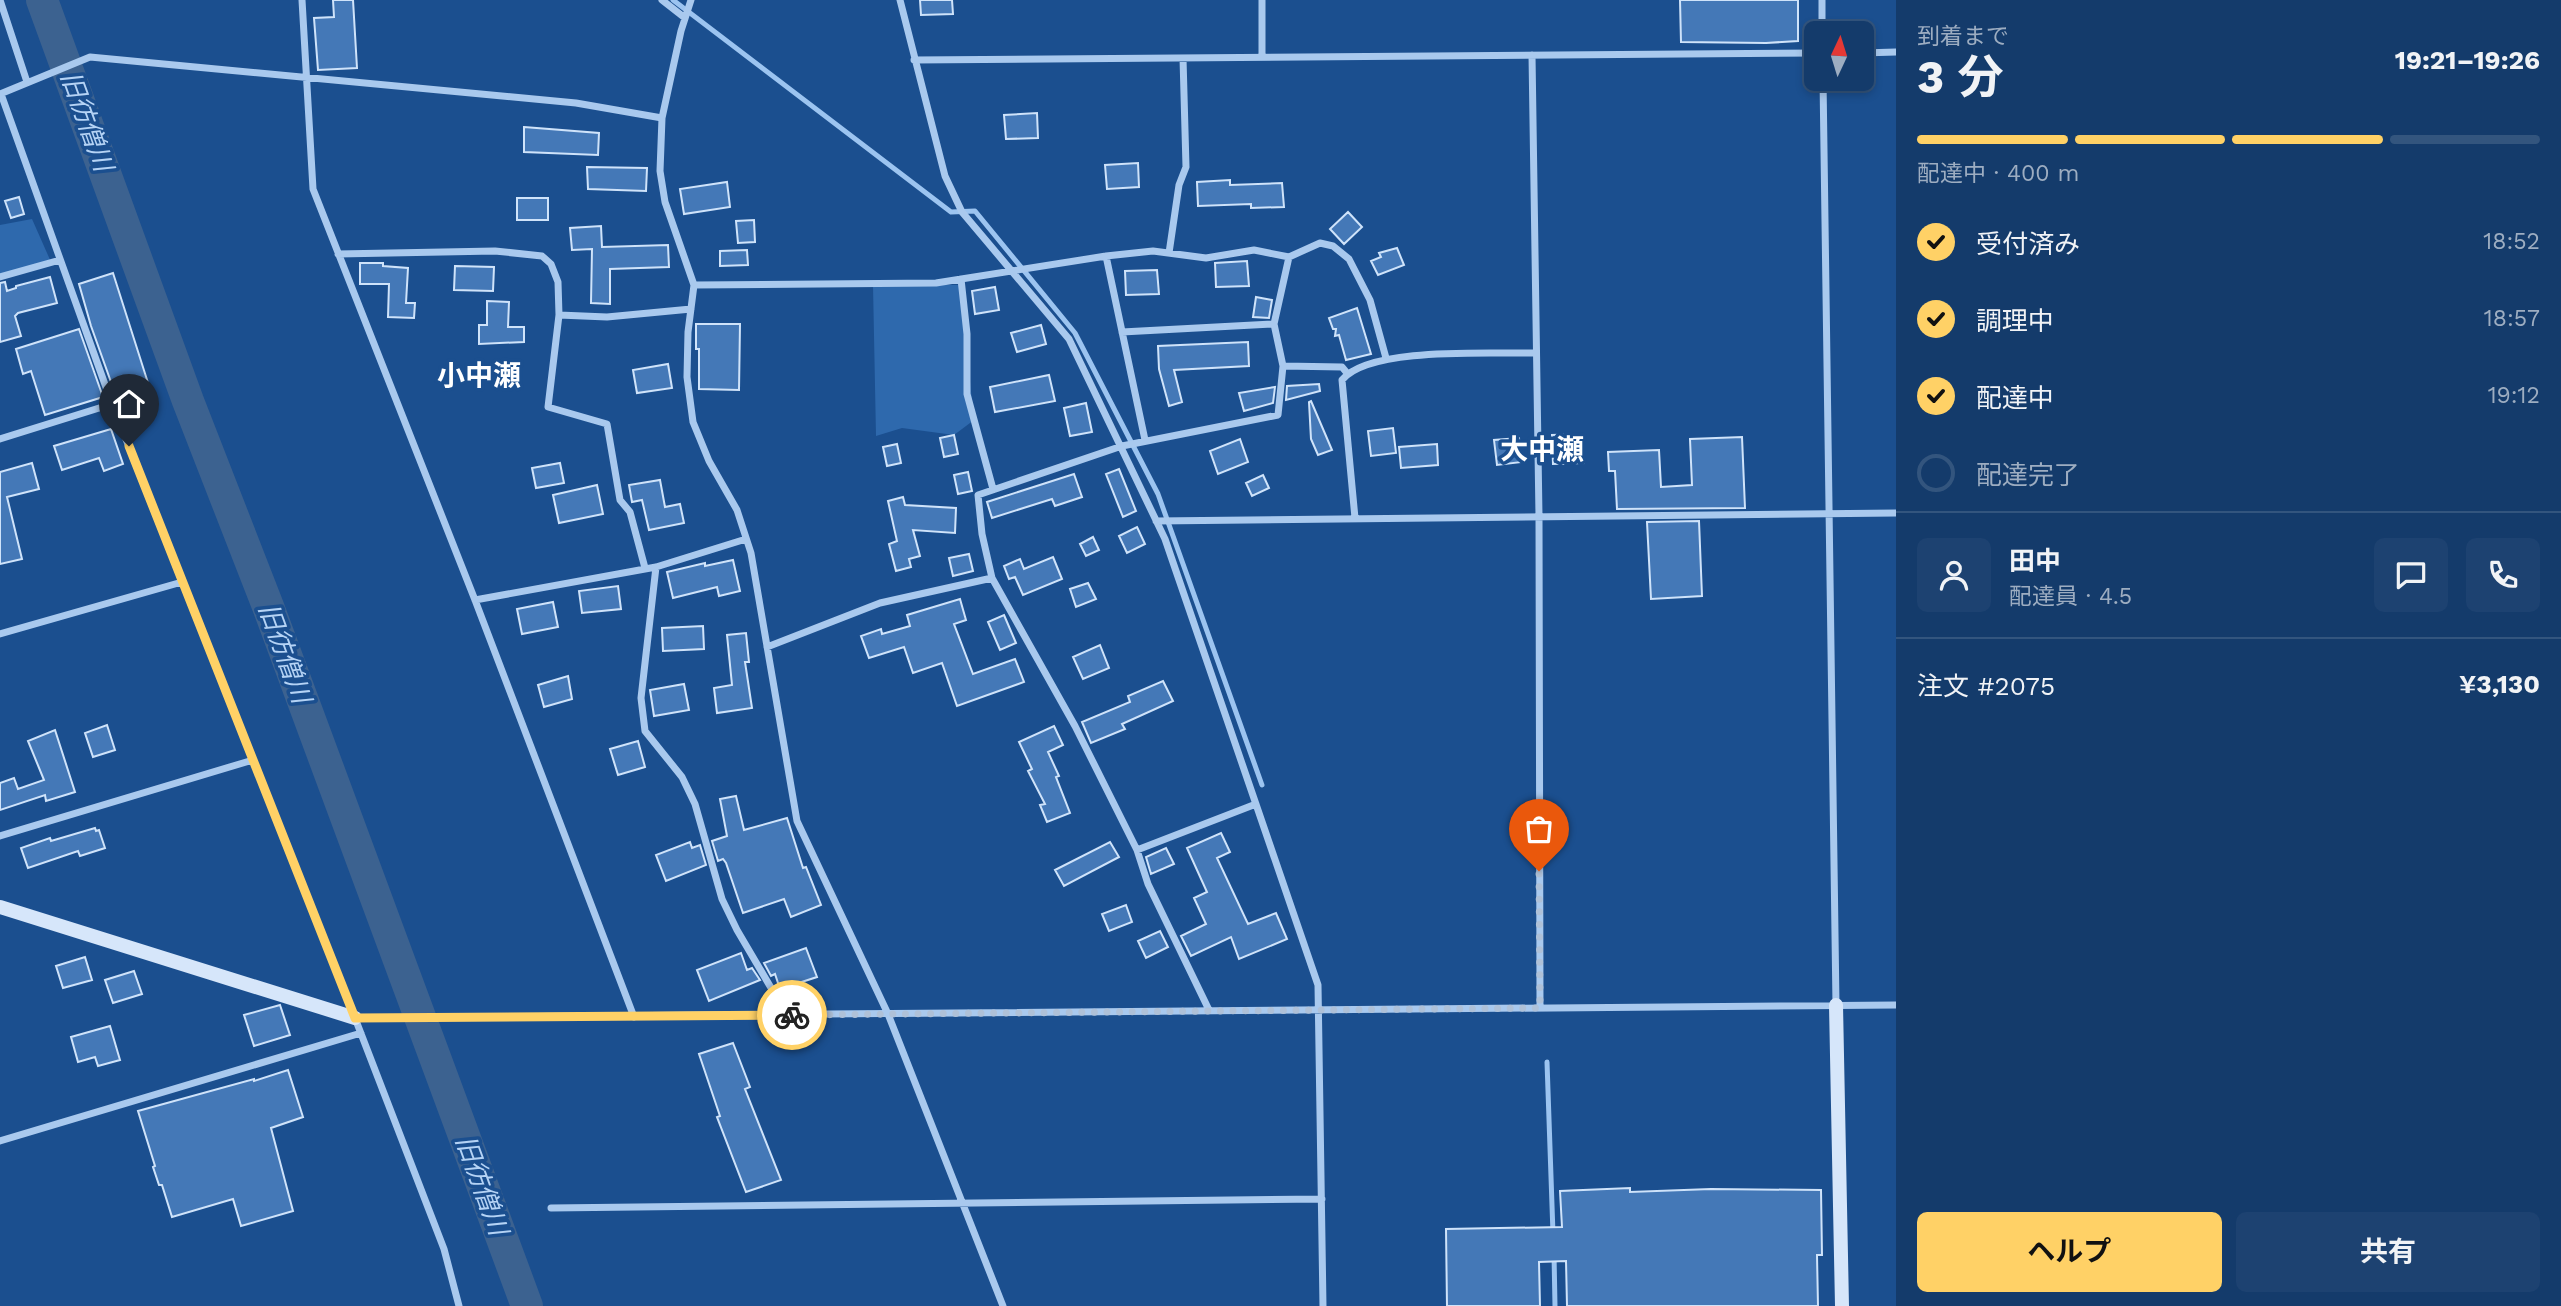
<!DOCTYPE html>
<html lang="ja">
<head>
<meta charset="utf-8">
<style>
  body { margin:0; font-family:"Work Sans","Noto Sans JP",sans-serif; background:#1d4271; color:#f1f3f6; height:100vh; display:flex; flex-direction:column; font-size:26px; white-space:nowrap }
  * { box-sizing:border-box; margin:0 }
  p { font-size:23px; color:#9dadc1 }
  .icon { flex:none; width:38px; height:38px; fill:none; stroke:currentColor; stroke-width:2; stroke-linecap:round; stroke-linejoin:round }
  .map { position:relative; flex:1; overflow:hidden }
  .drawer { display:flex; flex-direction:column; background:#143b6b; width:665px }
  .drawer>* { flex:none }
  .needle { width:46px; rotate:4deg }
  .fabs { position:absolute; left:1804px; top:21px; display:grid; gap:14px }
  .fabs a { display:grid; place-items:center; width:70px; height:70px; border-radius:10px; background:#143b6b; box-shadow:0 4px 10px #0003,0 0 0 2px #33557e; font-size:35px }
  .pin { position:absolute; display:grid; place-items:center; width:60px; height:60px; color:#fff; margin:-72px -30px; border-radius:50% 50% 50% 0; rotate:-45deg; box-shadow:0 0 7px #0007 }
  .pin .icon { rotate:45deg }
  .courier { position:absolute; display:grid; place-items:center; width:70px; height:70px; margin:-35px; border:5px solid #ffd166; border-radius:50%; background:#fff; color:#222; box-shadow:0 2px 9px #0007 }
  .headline em { font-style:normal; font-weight:700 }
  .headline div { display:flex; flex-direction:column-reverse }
  .headline { display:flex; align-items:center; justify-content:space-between; height:119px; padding:0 21px }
  h1 { font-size:46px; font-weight:700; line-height:52px }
  .bar { display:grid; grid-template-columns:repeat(4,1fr); gap:10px 7px; align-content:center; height:84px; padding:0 21px }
  .bar i { height:9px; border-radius:5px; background:#33557e }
  .bar .current { background:#ffd166 }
  .bar p { grid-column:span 4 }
  .line { display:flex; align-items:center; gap:18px; padding:0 21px; border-top:2px solid #33557e }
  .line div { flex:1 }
  .round { display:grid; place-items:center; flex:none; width:74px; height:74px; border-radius:10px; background:#1d4271 }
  ol { padding:0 21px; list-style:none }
  li { display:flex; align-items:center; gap:21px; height:77px }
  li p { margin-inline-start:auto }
  li .icon { padding:7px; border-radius:50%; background:#ffd166; color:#111; stroke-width:4 }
  li:last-child { color:#9dadc1 }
  li i { width:38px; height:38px; border:4px solid #33557e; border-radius:50% }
  .primary-button { display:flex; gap:14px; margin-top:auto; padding:14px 21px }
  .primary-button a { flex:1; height:80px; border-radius:10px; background:#ffd166; color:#111; font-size:28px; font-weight:700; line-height:80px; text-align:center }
  .primary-button a+a { background:#1d4271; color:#f1f3f6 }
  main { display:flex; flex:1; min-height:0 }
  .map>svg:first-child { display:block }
  .green { fill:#2e69ad }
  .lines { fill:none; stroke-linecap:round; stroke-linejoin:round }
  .stream { stroke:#9cc4f0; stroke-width:5 }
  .river { stroke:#3c6290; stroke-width:32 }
  .building { fill:#4478b7; stroke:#cfe3fa; stroke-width:2 }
  .street { stroke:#a9c9ee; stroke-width:7 }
  .secondary { stroke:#d6e6fa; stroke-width:14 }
  .done { stroke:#afc1d8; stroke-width:7; stroke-dasharray:0 12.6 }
  .route { stroke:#ffd166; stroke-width:9 }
  .labels { text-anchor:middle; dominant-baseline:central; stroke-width:7; stroke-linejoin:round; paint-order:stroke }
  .water-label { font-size:26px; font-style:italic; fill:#b5d3f5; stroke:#1b4f8f }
  .quarter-label { font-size:28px; font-weight:bold; fill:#fff; stroke:#1b4f8f }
</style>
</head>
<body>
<main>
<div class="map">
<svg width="1896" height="1306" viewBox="0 0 1896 1306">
  <rect width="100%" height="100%" fill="#1b4f8f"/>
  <path class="green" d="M32 219 51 262 0 275V225Z
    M873 285H960L974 420 954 435 902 428 876 436Z"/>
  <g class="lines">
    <path class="stream" d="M673 0 951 212 975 211 1075 333 1158 494 1262 785
      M1547 1062 1553 1234
      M1554 1254 1555 1306"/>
    <path class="river" d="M42 0 188 401 269 609 527 1306"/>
  </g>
  <path class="building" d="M333 0H353L357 68 318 70 314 18 334 17Z
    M920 0H952L953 14 921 15Z
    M1680 0H1798V41L1766 43 1681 42Z
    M1037 113 1038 138 1006 139 1004 115Z
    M524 127 599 133 598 155 524 152Z
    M1138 163 1139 187 1107 189 1105 165Z
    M587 167 647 168 646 191 588 189Z
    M1230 180V185L1282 183 1284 207 1251 208V204L1198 206 1197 182Z
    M727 182 730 207 684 214 680 189Z
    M19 197 24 214 11 218 5 201Z
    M517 198H548V220H517Z
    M1348 212 1362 227 1344 244 1330 229Z
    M754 220 755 242 738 243 736 221Z
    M601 226 602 247 668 245 669 267 610 269V304L591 303 592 249 572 250 570 228Z
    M1397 248 1404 265 1378 275 1371 261 1381 257 1379 253Z
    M747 250 748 265 720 266V251Z
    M1247 261 1249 286 1216 287 1215 263Z
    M360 263H383V266L408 268 406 303H415L414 318 388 317 389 284H360Z
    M455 266 494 267 493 291 454 290Z
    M1157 270 1159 294 1126 295 1125 271Z
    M113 273 149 386 116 396 91 326 79 284Z
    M50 277 57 303 18 313 15 316 21 336 0 342V283L5 282 7 291 16 288V286Z
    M995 287 999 310 975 314 972 291Z
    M1256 297 1272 300 1269 318 1253 317Z
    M487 301 509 302 508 327H524V342L479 344V325H487Z
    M1357 308 1371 354 1346 360 1339 335 1335 336 1336 329H1333L1329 318Z
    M696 324H740L739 390 699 389V349H696Z
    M1041 325 1046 344 1017 352 1011 333Z
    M79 329 103 397 45 415 31 371 23 374 16 349Z
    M1248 342 1249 366 1174 370 1182 402 1169 406 1159 369 1158 346Z
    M668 364 672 388 637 393 633 370Z
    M1049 375 1055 401 995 412 990 387Z
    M1319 384 1320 391 1286 400 1287 386Z
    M1275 387 1273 403 1244 411 1239 393Z
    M1311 401 1332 450 1318 455 1311 439 1309 402Z
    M1086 403 1092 432 1070 436 1064 408Z
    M1393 428 1396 453 1371 456 1368 431Z
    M111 429 123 464 104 471 99 458 62 470 54 446Z
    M1583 434 1584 463 1553 464 1552 435Z
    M954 435 958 454 944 457 940 438Z
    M1742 437 1745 508 1617 509 1615 471H1609L1608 452 1659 450 1661 487 1692 485 1690 439Z
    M1519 438 1522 462 1497 465 1494 440Z
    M1240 439 1248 462 1218 474 1210 451Z
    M897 444 901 463 887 466 883 447Z
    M1437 444 1438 465 1401 468 1399 447Z
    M32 463 39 489 7 497 22 559 0 564V472Z
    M560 463 564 483 536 488 532 468Z
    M1119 469 1136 511 1123 517 1106 474Z
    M968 472 972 491 958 494 954 475Z
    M1074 474 1082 497 1055 506 1052 499 992 518 987 502Z
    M1263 475 1269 488 1252 496 1246 483Z
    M660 480 665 507 680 504 684 523 649 530 642 500 632 502 629 485Z
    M597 485 603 514 559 523 553 495Z
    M903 497 905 505 956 508 955 533 913 530 920 556 909 559 911 567 896 571 889 544 897 541 888 501Z
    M1699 521 1702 596 1651 599 1647 522Z
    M1137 527 1145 544 1127 553 1119 536Z
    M1093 537 1099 550 1086 556 1080 544Z
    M969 554 973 571 953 576 949 558Z
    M1053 557 1062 579 1023 595 1015 577 1009 579 1004 566 1020 559 1024 569Z
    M733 560 740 591 719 596 717 587 673 598 667 572 705 563V566Z
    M1088 583 1096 599 1076 607 1070 589Z
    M618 586 621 609 582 613 579 591Z
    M960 599 966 620 954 624 973 674 1015 659 1024 682 957 706 942 663 913 673 904 647 869 658 861 636 881 629 882 634 910 626 907 615Z
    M553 602 558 627 522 634 517 609Z
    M1004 615 1016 643 1000 650 988 622Z
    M703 626 704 649 663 651 662 628Z
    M746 633 749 662H745L752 708 717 713 714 688 732 685 727 635Z
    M1100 645 1109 668 1083 679 1073 657Z
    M568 676 572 699 544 707 538 685Z
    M1163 681 1173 701 1122 724 1125 729 1091 743 1082 722 1130 702 1128 696Z
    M684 684 689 710 654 716 650 690Z
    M107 725 115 750 93 757 85 733Z
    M1054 726 1063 745 1048 752 1059 776 1056 777 1070 813 1047 822 1040 805 1045 804 1028 771 1032 769 1019 742Z
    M55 730 75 792 46 801 45 795 0 810V783L14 778 18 789 44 780 28 741Z
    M638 741 645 767 618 775 610 749Z
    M736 796 744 830 787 818 803 868 806 867 821 905 791 917 784 899 743 913 726 863 723 859 718 861 712 841 727 836 720 799Z
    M95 828 96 831 99 830 105 848 80 856 78 851 28 868 21 848 50 838 51 841Z
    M1221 833 1230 852 1217 858 1248 924 1276 913 1287 939 1239 959 1231 937 1191 956 1181 936 1206 924 1194 898 1207 892 1187 848Z
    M690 842 692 848 700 845 706 865 666 881 656 855Z
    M1110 842 1119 857 1064 886 1055 870Z
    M1166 848 1174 864 1151 874 1146 857Z
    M1126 905 1132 922 1109 931 1102 914Z
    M1160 931 1168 947 1146 958 1138 941Z
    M806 948 817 977 780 989 775 974 771 976 764 963Z
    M741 953 747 970 752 968 760 980 709 1001 697 970Z
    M85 957 92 980 63 988 56 966Z
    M134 971 142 994 113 1003 105 980Z
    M280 1005 290 1035 254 1046 244 1015Z
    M110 1026 120 1060 98 1066 95 1057 78 1062 71 1037Z
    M733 1043 750 1087 745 1089 781 1180 746 1192 717 1117 720 1116 699 1054Z
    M288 1070 303 1117 271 1128 293 1211 241 1226 233 1199 172 1217 162 1185H159L153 1167 155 1166 138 1111 254 1079V1081Z
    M1630 1188V1192L1711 1189 1821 1190 1822 1255H1817L1818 1306H1567L1566 1261 1539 1262 1540 1306H1447L1446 1229 1562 1227 1560 1191Z"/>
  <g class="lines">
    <path class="street" d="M0 0 27 82
      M302 0 313 189 475 600 634 1017
      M662 0 685 18
      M691 0 681 31 662 118 660 171 665 202 694 285 688 332 687 377 693 422 709 461 737 510 751 553 797 821 888 1014 1003 1306
      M900 0 945 176 962 212 1069 339 1165 539 1318 985 1323 1306
      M1262 0V57
      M1822 0V33
      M1862 53 1896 52
      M1532 55 1539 516 1540 1008
      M914 60 1816 53
      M1823 79 1836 1005
      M0 94 90 57 576 103 662 118
      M1 94 112 404 355 1018 1896 1005
      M1169 253 1179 185 1186 167 1183 58
      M338 254 495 251 542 256 551 264 558 282 559 315 607 317 691 309
      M1106 256 1145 440
      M0 277 60 260
      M961 279 967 334V394L993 489
      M694 285 936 283 1106 256 1153 251 1206 258 1254 250 1289 257 1320 243 1333 246 1349 259 1370 300 1386 358
      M559 315 548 407 607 424 620 500 630 512 645 568
      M1274 324 1289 257
      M1122 332 1274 324 1283 366 1278 415 1122 446 978 495 982 534 992 578 1075 726 1137 850 1148 884 1209 1010
      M1283 366 1342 367 1347 373
      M0 439 112 404
      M1355 518 1342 380C1369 346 1493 354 1536 353
      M1156 521 1896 513
      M656 567 641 698 645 731 682 777 695 804 722 899 737 930 787 1015
      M475 600 656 567 746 539
      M0 634 182 582
      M767 647 880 603 992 578
      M0 836 253 760
      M1137 850 1256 804
      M355 1018 444 1249 459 1306
      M0 1141 361 1033
      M551 1208 1322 1199"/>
    <path class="secondary" d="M0 907 355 1018
      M1836 1005 1842 1306"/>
  </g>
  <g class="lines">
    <path class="done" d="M792 1015 1540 1008 1539 871"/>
    <path class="route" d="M129 446 355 1018 792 1015"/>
  </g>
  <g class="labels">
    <g class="water-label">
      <text transform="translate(87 121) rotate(70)">旧彷僧川</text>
      <text transform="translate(285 653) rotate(70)">旧彷僧川</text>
      <text transform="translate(482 1185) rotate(70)">旧彷僧川</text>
    </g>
    <g class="quarter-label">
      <text x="479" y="375">小中瀬</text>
      <text x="1542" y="449">大中瀬</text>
    </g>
  </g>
</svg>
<div class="fabs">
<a><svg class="needle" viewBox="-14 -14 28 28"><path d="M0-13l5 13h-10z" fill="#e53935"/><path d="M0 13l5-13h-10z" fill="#9dadc1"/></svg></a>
</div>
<div class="pin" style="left:1539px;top:871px;background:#ea580c"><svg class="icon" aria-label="bag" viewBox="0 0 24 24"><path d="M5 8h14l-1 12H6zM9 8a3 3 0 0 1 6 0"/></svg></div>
<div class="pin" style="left:129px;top:446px;background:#1f2937"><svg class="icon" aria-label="home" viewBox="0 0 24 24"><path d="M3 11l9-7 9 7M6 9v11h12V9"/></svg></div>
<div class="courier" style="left:792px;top:1015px"><svg class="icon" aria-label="bike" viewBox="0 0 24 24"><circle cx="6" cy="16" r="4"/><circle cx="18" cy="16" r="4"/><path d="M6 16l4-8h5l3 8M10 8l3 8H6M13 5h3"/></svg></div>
</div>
<section class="drawer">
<div class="headline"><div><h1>3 分</h1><p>到着まで</p></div><em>19:21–19:26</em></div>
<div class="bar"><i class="current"></i><i class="current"></i><i class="current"></i><i></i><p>配達中 · 400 m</p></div>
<ol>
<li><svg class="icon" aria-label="check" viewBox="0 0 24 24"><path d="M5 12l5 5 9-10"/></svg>受付済み<p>18:52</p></li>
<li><svg class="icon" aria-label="check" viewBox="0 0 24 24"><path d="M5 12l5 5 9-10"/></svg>調理中<p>18:57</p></li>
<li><svg class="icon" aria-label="check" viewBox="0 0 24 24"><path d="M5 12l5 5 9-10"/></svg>配達中<p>19:12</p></li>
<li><i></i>配達完了</li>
</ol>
<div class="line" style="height:126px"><a class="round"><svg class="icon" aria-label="person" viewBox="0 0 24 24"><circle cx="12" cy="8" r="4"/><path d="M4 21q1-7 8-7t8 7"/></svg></a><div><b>田中</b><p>配達員 · 4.5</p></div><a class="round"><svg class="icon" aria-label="chat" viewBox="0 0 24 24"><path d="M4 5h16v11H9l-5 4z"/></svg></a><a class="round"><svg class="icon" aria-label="phone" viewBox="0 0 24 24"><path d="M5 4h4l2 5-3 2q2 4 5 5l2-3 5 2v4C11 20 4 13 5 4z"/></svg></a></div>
<div class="line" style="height:91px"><div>注文 #2075</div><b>¥3,130</b></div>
<div class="primary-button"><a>ヘルプ</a><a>共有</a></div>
</section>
</main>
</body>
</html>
